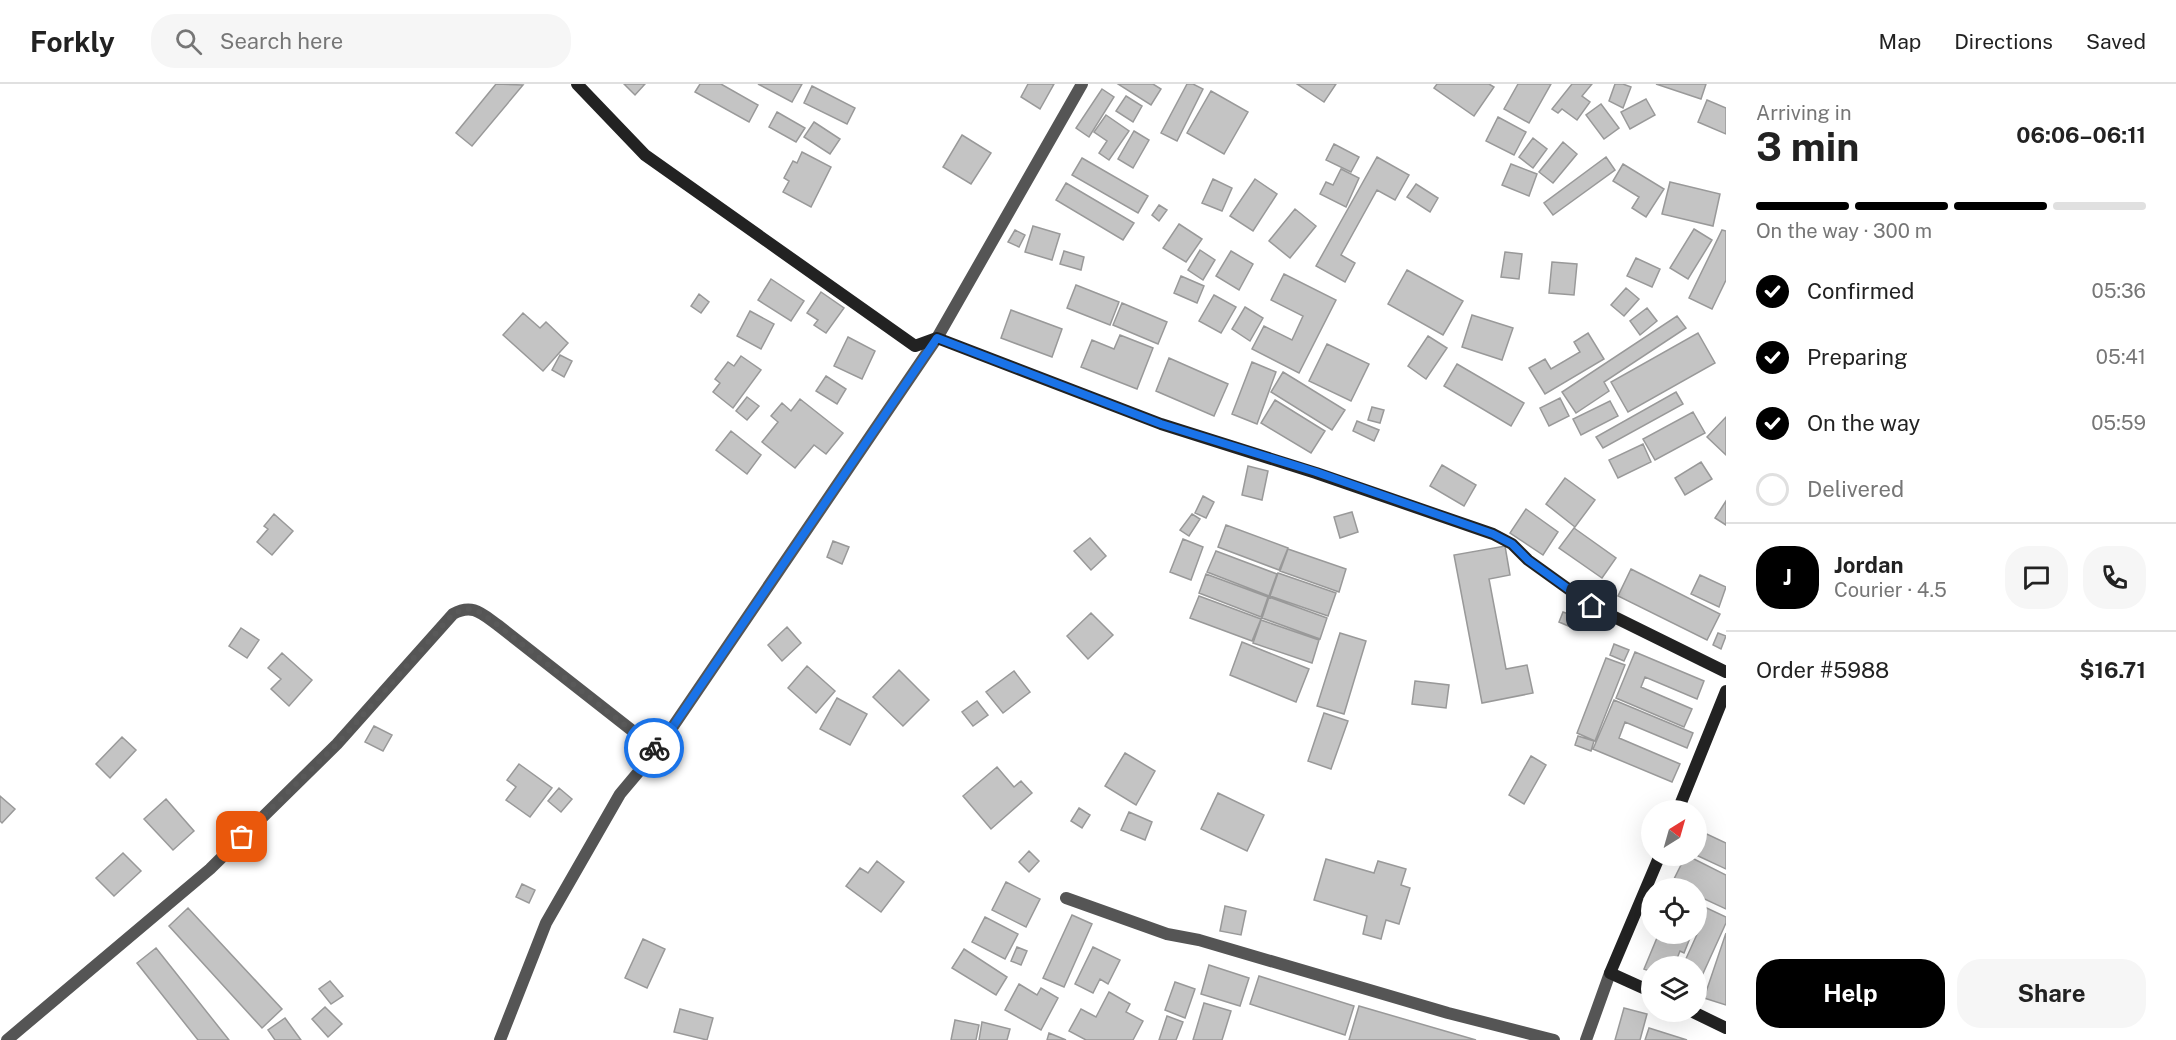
<!DOCTYPE html>
<html lang="en">
<head>
<meta charset="utf-8">
<style>
  body { margin:0; font-family:"Public Sans",sans-serif; background:#f6f6f6; color:#222; height:100vh; display:flex; flex-direction:column; font-size:22px; white-space:nowrap }
  * { box-sizing:border-box; margin:0 }
  p { font-size:20px; color:#767676 }
  .icon { flex:none; width:33px; height:33px; fill:none; stroke:currentColor; stroke-width:2; stroke-linecap:round; stroke-linejoin:round }
  .map { position:relative; flex:1; overflow:hidden }
  .drawer { display:flex; flex-direction:column; background:#fff; width:450px }
  .drawer>* { flex:none }
  .needle { width:39px; rotate:37deg }
  .controls { position:absolute; left:1641px; top:716px; display:grid; gap:12px }
  .controls a { display:grid; place-items:center; width:66px; height:66px; border-radius:50%; background:#fff; box-shadow:0 6px 24px #0002; font-size:30px }
  .pin { position:absolute; display:grid; place-items:center; width:51px; height:51px; color:#fff; margin:-26px; border-radius:12px; box-shadow:0 3px 9px #0006 }
  .courier { position:absolute; display:grid; place-items:center; width:60px; height:60px; margin:-30px; border:4px solid #1a73e8; border-radius:50%; background:#fff; color:#222; box-shadow:0 2px 8px #0007 }
  .head em { font-style:normal; font-weight:700 }
  .head div { display:flex; flex-direction:column-reverse }
  .head { display:flex; align-items:center; justify-content:space-between; height:102px; padding:0 30px }
  h1 { font-size:39px; font-weight:700; line-height:45px }
  .bar { display:grid; grid-template-columns:repeat(4,1fr); gap:9px 6px; align-content:center; height:72px; padding:0 30px }
  .bar i { height:8px; border-radius:4px; background:#e0e0e0 }
  .bar .active { background:#000 }
  .bar p { grid-column:span 4 }
  .line { display:flex; align-items:center; gap:15px; padding:0 30px; border-top:2px solid #e0e0e0 }
  .line div { flex:1 }
  .round { display:grid; place-items:center; flex:none; width:63px; height:63px; border-radius:24px; background:#f6f6f6 }
  ol { padding:0 30px; list-style:none }
  li { display:flex; align-items:center; gap:18px; height:66px }
  li p { margin-inline-start:auto }
  li .icon { padding:6px; border-radius:50%; background:#000; color:#fff; stroke-width:4 }
  li:last-child { color:#767676 }
  li i { width:33px; height:33px; border:3px solid #e0e0e0; border-radius:50% }
  .cta { display:flex; gap:12px; margin-top:auto; padding:12px 30px }
  .cta a { flex:1; height:69px; border-radius:24px; background:#000; color:#fff; font-size:24px; font-weight:700; line-height:69px; text-align:center }
  .cta a+a { background:#f6f6f6; color:#222 }
  header { display:flex; align-items:center; gap:36px; box-sizing:border-box; height:84px; padding:0 30px; background:#fff; border-bottom:2px solid #e0e0e0 }
  header strong { font-size:28px }
  nav { display:flex; gap:33px; margin-inline-start:auto; font-size:21px }
  .search { width:420px; height:54px; background:#f6f6f6; display:flex; align-items:center; gap:15px; box-sizing:border-box; padding:0 21px; border-radius:24px; color:#767676; font-size:22px }
  main { display:flex; flex:1; min-height:0 }
  .map>svg:first-child { display:block }
  .building { fill:#c4c4c4; stroke:#999; stroke-width:1.5 }
  .lines { fill:none; stroke-linecap:round; stroke-linejoin:round }
  .street { stroke:#555; stroke-width:12 }
  .secondary { stroke:#222; stroke-width:12 }
  .done { stroke:#595959; stroke-width:6; stroke-dasharray:0 10.8 }
  .route { stroke:#1a73e8; stroke-width:8 }
</style>
</head>
<body>
<header>
<strong>Forkly</strong>
<div class="search"><svg class="icon" aria-label="search" viewBox="0 0 24 24"><circle cx="10" cy="10" r="6"/><path d="M15 15l6 6"/></svg>Search here</div>
<nav><a>Map</a><a>Directions</a><a>Saved</a></nav>
</header>
<main>
<div class="map">
<svg width="1726" height="956" viewBox="0 0 1726 956">
  <rect width="100%" height="100%" fill="#fff"/>
  <path class="building" d="M496 0 523 1 472 62 456 49Z
    M624 0H645L635 11Z
    M700 0H721L758 21 749 38 695 8Z
    M758 0H802L792 18Z
    M1028 0H1054L1040 25 1021 13Z
    M1118 0H1153L1161 5 1151 21Z
    M1187 0H1193L1203 5 1177 57 1161 49Z
    M1297 0H1336L1324 18Z
    M1437 0H1489L1494 3 1474 32 1434 4Z
    M1518 0H1551L1529 39 1504 25Z
    M1572 0H1592L1582 12 1590 18 1577 36 1562 25 1558 29 1552 25Z
    M1615 0H1623L1631 3 1623 24 1609 17Z
    M1656 0H1706L1701 15Z
    M812 2 855 24 847 40 804 19Z
    M1102 5 1114 13 1089 53 1076 44Z
    M1211 7 1248 28 1224 70 1187 49Z
    M1126 12 1142 22 1133 38 1116 27Z
    M1646 15 1655 31 1630 45 1621 28Z
    M1707 16 1726 24V50L1698 38Z
    M1601 20 1619 44 1604 55 1586 31Z
    M777 28 805 44 796 58 769 43Z
    M1106 31 1129 47 1109 76 1099 69 1107 57 1094 48Z
    M1498 33 1526 48 1514 71 1486 57Z
    M814 38 840 55 830 70 804 53Z
    M1134 47 1149 56 1133 84 1118 75Z
    M962 51 991 69 971 100 943 83Z
    M1533 54 1547 65 1533 84 1519 73Z
    M1563 58 1577 70 1553 99 1539 88Z
    M1334 60 1359 73 1351 88 1326 76Z
    M802 68 831 83 811 123 783 108 789 97 784 94 793 77 797 79Z
    M1377 73 1409 91 1395 116 1377 106 1341 171 1355 179 1345 198 1316 182Z
    M1606 73 1615 86 1553 131 1544 119Z
    M1082 74 1148 112 1138 129 1072 91Z
    M1511 80 1537 90 1529 112 1502 101Z
    M1623 80 1664 105 1646 133 1632 124 1639 113 1613 97Z
    M1341 85 1359 94 1346 123 1320 110 1326 98 1333 101Z
    M1213 95 1232 104 1222 127 1202 119Z
    M1255 95 1277 110 1253 147 1230 132Z
    M1670 98 1720 110 1713 142 1662 130Z
    M1066 99 1134 139 1123 156 1056 116Z
    M1416 100 1438 114 1430 128 1407 113Z
    M1159 121 1167 126 1159 137 1152 131Z
    M1295 125 1316 142 1290 174 1269 157Z
    M1179 140 1202 155 1186 178 1163 164Z
    M1033 142 1060 150 1052 176 1025 168Z
    M1694 145 1712 156 1688 195 1670 184Z
    M1015 146 1025 151 1019 163 1008 158Z
    M1722 146 1726 147V196L1712 225 1689 214Z
    M1200 166 1215 176 1203 196 1188 186Z
    M1064 167 1084 173 1081 186 1060 180Z
    M1231 167 1253 180 1239 206 1216 192Z
    M1505 168 1522 170 1519 195 1501 193Z
    M1636 174 1660 185 1652 203 1627 192Z
    M1552 178 1577 180 1574 211 1549 209Z
    M1407 186 1463 217 1443 251 1388 220Z
    M1284 190 1336 216 1299 289 1252 265 1264 242 1292 256 1303 232 1271 216Z
    M1181 192 1204 202 1197 219 1174 209Z
    M771 195 804 217 791 237 758 216Z
    M1076 201 1119 218 1110 241 1067 224Z
    M1626 204 1639 215 1624 232 1611 221Z
    M821 208 844 224 826 249 814 241 818 236 807 229Z
    M699 210 709 218 701 229 691 222Z
    M1214 211 1236 223 1221 249 1199 237Z
    M1122 219 1167 238 1158 260 1113 241Z
    M1245 223 1263 234 1250 257 1232 245Z
    M1647 224 1657 237 1640 251 1630 237Z
    M1011 226 1062 245 1052 273 1001 254Z
    M750 227 774 240 761 265 737 252Z
    M523 229 540 244 546 238 568 259 543 287 503 251Z
    M1472 231 1513 244 1502 276 1462 263Z
    M1677 232 1686 244 1604 298 1609 307 1576 329 1562 308Z
    M1588 249 1604 275 1545 310 1529 284 1545 275 1551 285 1580 268 1574 258Z
    M1698 249 1715 279 1628 328 1611 298Z
    M1120 251 1153 264 1137 305 1081 283 1092 256 1114 265Z
    M1428 252 1447 264 1426 295 1408 282Z
    M848 253 875 267 862 295 834 282Z
    M1327 260 1369 280 1351 317 1309 297Z
    M560 271 572 277 564 293 552 286Z
    M741 272 761 286 733 324 713 308 720 299 715 295 728 278 734 282Z
    M1169 274 1228 300 1214 332 1156 307Z
    M1252 278 1276 288 1257 340 1232 330Z
    M1457 280 1524 319 1511 342 1444 302Z
    M1283 288 1345 326 1332 346 1271 308Z
    M826 292 846 305 837 320 816 307Z
    M1676 308 1683 320 1603 364 1596 353Z
    M747 313 759 322 747 336 736 327Z
    M1560 314 1569 332 1549 342 1540 324Z
    M800 315 843 349 826 370 814 361 795 384 762 358 778 338 771 332 782 319 791 327Z
    M1275 316 1325 347 1311 369 1261 339Z
    M1610 317 1618 332 1581 351 1573 335Z
    M1372 323 1384 326 1380 339 1368 336Z
    M1693 328 1705 349 1655 376 1643 355Z
    M1726 333V371L1707 353Z
    M1357 337 1379 346 1374 357 1353 347Z
    M731 347 761 371 747 390 716 366Z
    M1643 360 1651 378 1618 394 1609 376Z
    M1701 378 1712 395 1685 411 1675 394Z
    M1442 381 1476 401 1464 422 1430 402Z
    M1248 382 1268 387 1262 416 1242 411Z
    M1565 394 1595 416 1575 443 1546 420Z
    M1203 412 1214 418 1206 434 1195 429Z
    M1726 417V441L1715 434Z
    M1526 425 1558 448 1543 471 1510 449Z
    M1352 428 1358 448 1340 454 1334 433Z
    M274 430 293 447 272 471 257 458 268 445 264 442Z
    M1192 430 1200 435 1189 452 1180 446Z
    M1226 441 1288 464 1279 486 1218 463Z
    M1574 444 1616 474 1602 494 1559 464Z
    M1090 454 1106 472 1091 486 1074 467Z
    M1183 455 1203 463 1191 496 1170 488Z
    M833 457 849 463 842 480 827 473Z
    M1505 462 1510 491 1489 495 1506 585 1527 581 1533 609 1482 619 1454 471Z
    M1288 465 1346 485 1339 508 1280 487Z
    M1216 467 1277 490 1269 512 1207 488Z
    M1631 485 1720 530 1707 556 1618 512Z
    M1278 489 1336 509 1328 532 1270 512Z
    M1206 490 1268 513 1261 533 1199 509Z
    M1700 491 1726 503 1719 523 1691 510Z
    M1199 512 1261 535 1252 557 1190 534Z
    M1269 513 1327 534 1320 555 1262 534Z
    M1563 528 1577 533 1573 544 1559 538Z
    M1091 529 1113 551 1088 575 1067 552Z
    M1261 536 1319 556 1312 579 1253 559Z
    M787 543 801 559 782 577 768 561Z
    M241 544 259 556 247 574 229 562Z
    M1340 549 1366 557 1344 630 1317 622Z
    M1718 549 1726 552 1721 565 1713 561Z
    M1242 558 1309 585 1296 618 1230 591Z
    M1614 560 1629 566 1624 577 1610 571Z
    M1635 568 1704 597 1697 615 1645 593 1641 603 1692 625 1684 643 1616 614Z
    M282 569 312 596 289 622 271 605 281 595 268 584Z
    M1606 574 1625 581 1595 657 1577 649Z
    M807 582 835 607 816 629 788 604Z
    M899 586 929 616 903 642 873 613Z
    M1014 587 1030 608 1003 629 986 608Z
    M1415 597 1449 601 1446 624 1412 620Z
    M837 614 867 630 850 661 820 645Z
    M1614 616 1693 649 1687 664 1625 638 1619 654 1680 680 1672 698 1593 665Z
    M977 617 988 631 973 642 962 628Z
    M1324 629 1348 637 1331 685 1308 677Z
    M374 642 392 651 383 667 365 658Z
    M1578 652 1594 657 1591 667 1575 661Z
    M122 653 136 666 110 694 96 680Z
    M1125 669 1155 687 1136 721 1105 702Z
    M1531 672 1546 681 1524 720 1509 711Z
    M519 680 552 704 530 733 506 716 516 703 507 696Z
    M997 683 1014 703 1021 697 1032 709 991 745 963 712Z
    M559 704 572 715 561 728 548 717Z
    M1218 709 1264 731 1247 767 1201 745Z
    M0 712 15 725 2 739 0 737Z
    M166 715 194 747 173 766 144 735Z
    M1079 724 1090 731 1082 744 1071 737Z
    M1129 728 1152 738 1145 756 1121 746Z
    M1696 745 1726 759V785L1696 771Z
    M1029 767 1039 777 1029 788 1019 778Z
    M123 769 141 787 114 812 96 794Z
    M1686 771 1726 791V825L1696 811V804H1682L1672 799Z
    M1326 775 1374 789 1378 777 1406 785 1401 801 1410 804 1399 840 1386 836 1381 855 1363 850 1367 832 1314 816Z
    M877 777 904 798 881 828 846 802 860 784 868 789Z
    M1006 798 1040 815 1026 843 992 826Z
    M522 800 535 806 529 819 516 813Z
    M1696 819 1726 833V839L1696 905V882H1679L1681 877 1684 879 1699 846 1696 845Z
    M1225 822 1246 827 1241 851 1220 847Z
    M188 824 282 925 262 944 169 842Z
    M1072 831 1092 840 1064 903 1043 894Z
    M985 833 1018 850 1005 875 972 858Z
    M1659 849H1692L1684 869 1680 867 1674 882H1652V888L1644 885Z
    M1726 849V921L1704 914Z
    M643 855 665 865 647 904 625 894Z
    M1017 863 1027 867 1021 881 1011 877Z
    M1093 863 1120 876 1108 900 1100 895 1093 909 1075 900Z
    M156 864 229 956H198L137 879Z
    M964 865 1007 893 996 911 952 884Z
    M1209 881 1249 894 1240 922 1201 910Z
    M1259 892 1354 922 1345 951 1250 920Z
    M330 897 343 912 331 920 319 905Z
    M1175 898 1195 905 1185 934 1165 926Z
    M1019 900 1037 911 1041 904 1058 914 1041 946 1005 926Z
    M1109 908 1130 920 1126 928 1143 937 1133 956H1086L1069 947 1081 925 1096 933Z
    M1204 919 1231 927 1222 956H1193Z
    M1359 922 1476 956H1349Z
    M325 923 342 940 328 953 312 935Z
    M1624 924 1647 930 1640 956H1615Z
    M680 925 713 934 707 956 674 948Z
    M1167 932 1183 938 1176 956H1159Z
    M285 934 301 956H275L268 946Z
    M955 936 979 941 976 956H951Z
    M982 938 1010 945 1007 956H979Z
    M1649 944 1687 956H1645Z
    M1049 949 1066 956H1047Z"/>
  <g class="lines">
    <path class="street" d="M1066 814 1167 850 1199 856 1448 929 1554 956
      M7 956 210 785 337 660 453 530C473 519 482 530 499 542L657 666
      M500 956 546 839 620 710 657 666 937 254 1082 0
      M1586 956 1610 889"/>
    <path class="secondary" d="M577 0 645 71 915 262 937 254 1161 340 1316 389 1493 450 1512 460 1528 476 1592 522 1726 588
      M1678 726 1726 607
      M1652 908 1610 889 1660 771
      M1691 927 1726 944"/>
  </g>
  <g class="lines">
    <path class="done" d="M242 753 337 660 453 530C473 518 482 530 499 542L654 664"/>
    <path class="route" d="M654 664 657 666 937 254 1161 340 1316 388 1493 450 1512 460 1528 476 1592 522"/>
  </g>
</svg>
<div class="controls">
<a><svg class="needle" viewBox="-14 -14 28 28"><path d="M0-13l5 13h-10z" fill="#e53935"/><path d="M0 13l5-13h-10z" fill="#767676"/></svg></a>
<a><svg class="icon" aria-label="locate" viewBox="0 0 24 24"><circle cx="12" cy="12" r="6"/><path d="M12 2v4M12 18v4M2 12h4M18 12h4"/></svg></a>
<a><svg class="icon" aria-label="layers" viewBox="0 0 24 24"><path d="M12 4l9 5-9 5-9-5zM3 14l9 5 9-5"/></svg></a>
</div>
<div class="pin" style="left:242px;top:753px;background:#ea580c"><svg class="icon" aria-label="bag" viewBox="0 0 24 24"><path d="M5 8h14l-1 12H6zM9 8a3 3 0 0 1 6 0"/></svg></div>
<div class="pin" style="left:1592px;top:522px;background:#1f2937"><svg class="icon" aria-label="home" viewBox="0 0 24 24"><path d="M3 11l9-7 9 7M6 9v11h12V9"/></svg></div>
<div class="courier" style="left:654px;top:664px"><svg class="icon" aria-label="bike" viewBox="0 0 24 24"><circle cx="6" cy="16" r="4"/><circle cx="18" cy="16" r="4"/><path d="M6 16l4-8h5l3 8M10 8l3 8H6M13 5h3"/></svg></div>
</div>
<section class="drawer">
<div class="head"><div><h1>3 min</h1><p>Arriving in</p></div><em>06:06–06:11</em></div>
<div class="bar"><i class="active"></i><i class="active"></i><i class="active"></i><i></i><p>On the way · 300 m</p></div>
<ol>
<li><svg class="icon" aria-label="check" viewBox="0 0 24 24"><path d="M5 12l5 5 9-10"/></svg>Confirmed<p>05:36</p></li>
<li><svg class="icon" aria-label="check" viewBox="0 0 24 24"><path d="M5 12l5 5 9-10"/></svg>Preparing<p>05:41</p></li>
<li><svg class="icon" aria-label="check" viewBox="0 0 24 24"><path d="M5 12l5 5 9-10"/></svg>On the way<p>05:59</p></li>
<li><i></i>Delivered</li>
</ol>
<div class="line" style="height:108px"><b class="round" style="background:#000;color:#fff">J</b><div><b>Jordan</b><p>Courier · 4.5</p></div><a class="round"><svg class="icon" aria-label="chat" viewBox="0 0 24 24"><path d="M4 5h16v11H9l-5 4z"/></svg></a><a class="round"><svg class="icon" aria-label="phone" viewBox="0 0 24 24"><path d="M5 4h4l2 5-3 2q2 4 5 5l2-3 5 2v4C11 20 4 13 5 4z"/></svg></a></div>
<div class="line" style="height:78px"><div>Order #5988</div><b>$16.71</b></div>
<div class="cta"><a>Help</a><a>Share</a></div>
</section>
</main>
</body>
</html>
